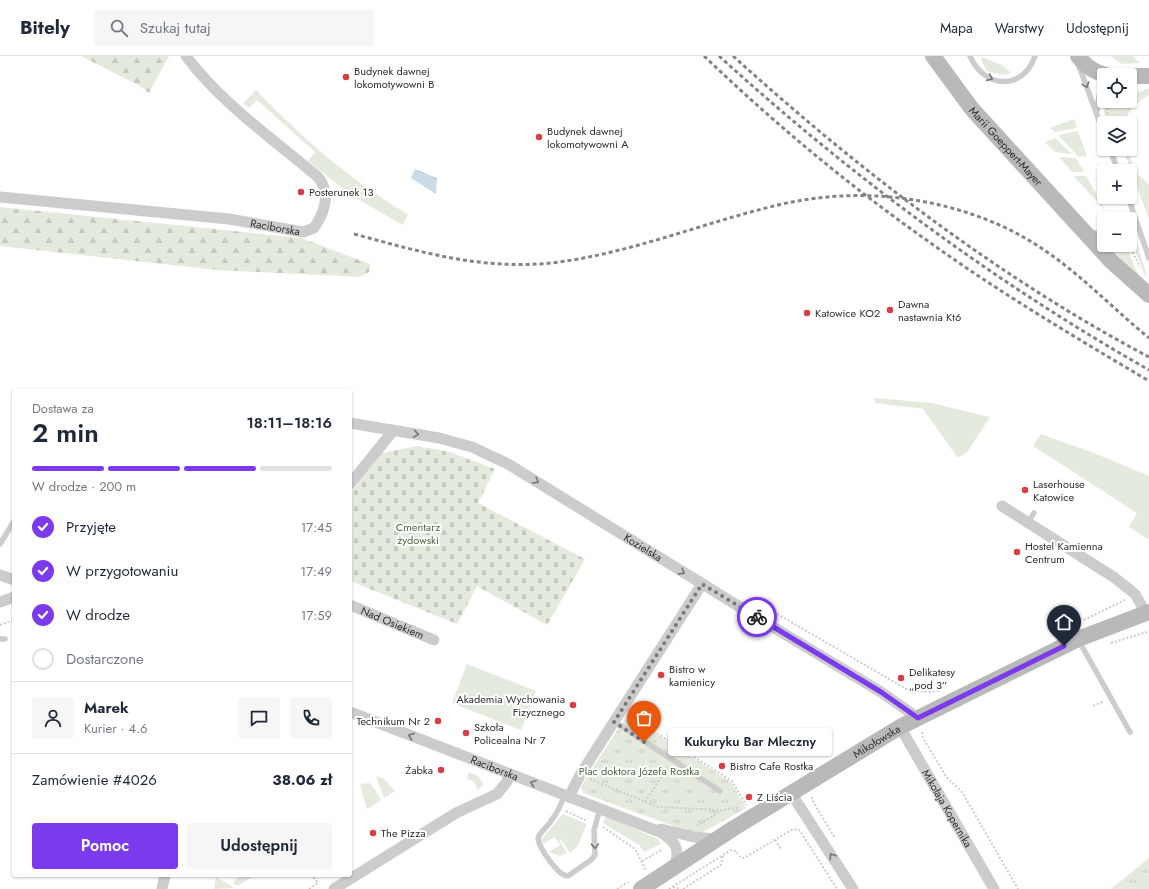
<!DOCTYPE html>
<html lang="pl">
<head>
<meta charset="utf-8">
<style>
  body { margin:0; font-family:Jost,sans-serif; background:#f6f6f7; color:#1f2937; height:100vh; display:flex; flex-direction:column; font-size:15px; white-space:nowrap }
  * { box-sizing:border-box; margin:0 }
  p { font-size:13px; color:#747a83 }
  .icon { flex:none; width:22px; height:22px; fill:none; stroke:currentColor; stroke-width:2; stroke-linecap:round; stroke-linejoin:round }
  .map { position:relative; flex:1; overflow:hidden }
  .sheet { position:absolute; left:12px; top:333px; width:340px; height:488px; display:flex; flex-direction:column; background:#fff; border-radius:4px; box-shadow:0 1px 3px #0004 }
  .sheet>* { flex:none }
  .controls { position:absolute; left:1097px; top:12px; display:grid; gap:8px }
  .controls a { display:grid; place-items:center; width:40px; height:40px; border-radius:4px; background:#fff; box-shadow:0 1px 3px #0004; font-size:20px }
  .pin { position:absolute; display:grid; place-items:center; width:34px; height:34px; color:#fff; margin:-41px -17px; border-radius:50% 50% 50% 0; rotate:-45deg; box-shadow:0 0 4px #0007 }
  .pin .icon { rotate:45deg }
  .courier { position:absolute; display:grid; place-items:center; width:40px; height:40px; margin:-20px; border:3px solid #7c3aed; border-radius:50%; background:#fff; color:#222; box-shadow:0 1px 5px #0007 }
  .bubble { position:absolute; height:28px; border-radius:4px; background:#fff; box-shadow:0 1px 3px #0004; font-size:13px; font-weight:600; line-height:28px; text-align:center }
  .head em { font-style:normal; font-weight:600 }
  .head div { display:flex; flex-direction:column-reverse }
  .head { display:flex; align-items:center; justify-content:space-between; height:68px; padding:0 20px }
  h1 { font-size:26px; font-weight:600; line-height:30px }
  .bar { display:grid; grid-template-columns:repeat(4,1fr); gap:6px 4px; align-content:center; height:48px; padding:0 20px }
  .bar i { height:5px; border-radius:3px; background:#e0e1e3 }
  .bar .selected { background:#7c3aed }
  .bar p { grid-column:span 4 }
  .line { display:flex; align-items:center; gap:10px; padding:0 20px; border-top:1px solid #e0e1e3 }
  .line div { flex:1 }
  .round { display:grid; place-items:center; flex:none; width:42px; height:42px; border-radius:4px; background:#f6f6f7 }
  ol { padding:0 20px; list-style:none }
  li { display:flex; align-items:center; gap:12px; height:44px }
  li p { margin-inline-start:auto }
  li .icon { padding:4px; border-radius:50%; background:#7c3aed; color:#fff; stroke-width:4 }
  li:last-child { color:#747a83 }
  li i { width:22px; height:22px; border:2px solid #e0e1e3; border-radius:50% }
  .primary-button { display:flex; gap:8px; margin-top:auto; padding:8px 20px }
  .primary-button a { flex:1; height:46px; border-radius:4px; background:#7c3aed; color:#fff; font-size:16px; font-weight:600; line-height:46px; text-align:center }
  .primary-button a+a { background:#f6f6f7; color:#1f2937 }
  header { display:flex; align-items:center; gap:24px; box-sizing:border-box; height:56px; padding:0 20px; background:#fff; border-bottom:1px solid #e0e1e3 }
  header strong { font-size:19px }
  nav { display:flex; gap:22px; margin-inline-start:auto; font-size:14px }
  .search { width:280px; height:36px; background:#f6f6f7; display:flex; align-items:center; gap:10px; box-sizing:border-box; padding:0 14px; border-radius:4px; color:#747a83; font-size:15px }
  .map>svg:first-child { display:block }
  .grass { fill:#e4ebde }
  .forest { fill:url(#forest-firs) }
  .cemetery { fill:url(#cemetery-stones) }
  .park { fill:url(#park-tufts) }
  .water { fill:url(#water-ripples) }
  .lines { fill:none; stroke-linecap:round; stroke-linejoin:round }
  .path { stroke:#ccc; stroke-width:2; stroke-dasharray:2 2; stroke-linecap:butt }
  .lane { stroke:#ccc; stroke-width:5.5 }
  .street { stroke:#ccc; stroke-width:11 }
  .secondary { stroke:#b9b9b9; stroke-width:16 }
  .rail { stroke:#848484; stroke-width:3; stroke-dasharray:4 3; stroke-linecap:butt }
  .oneway { stroke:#767676 }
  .done { stroke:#787878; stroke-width:4; stroke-dasharray:0 7.2 }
  .route { stroke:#7c3aed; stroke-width:5 }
  .poi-dot { fill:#d83e43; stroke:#fff; stroke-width:1.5 }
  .labels { text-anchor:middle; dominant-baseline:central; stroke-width:4; stroke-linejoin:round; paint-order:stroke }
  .poi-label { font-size:11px; fill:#2f2f2f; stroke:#fff; text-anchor:start }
  .street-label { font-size:11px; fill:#2f2f2f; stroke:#fff }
  .park-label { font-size:11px; fill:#50673f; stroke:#fff }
</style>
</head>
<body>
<header>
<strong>Bitely</strong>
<div class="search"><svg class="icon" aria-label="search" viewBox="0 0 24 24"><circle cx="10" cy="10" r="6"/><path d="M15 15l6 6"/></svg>Szukaj tutaj</div>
<nav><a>Mapa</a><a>Warstwy</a><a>Udostępnij</a></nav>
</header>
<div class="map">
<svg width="1149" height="833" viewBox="0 0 1149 833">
  <defs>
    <pattern id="forest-firs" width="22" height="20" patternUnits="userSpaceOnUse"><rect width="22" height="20" fill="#e4ebde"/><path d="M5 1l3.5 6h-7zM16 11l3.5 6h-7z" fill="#c4cabf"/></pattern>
    <pattern id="cemetery-stones" width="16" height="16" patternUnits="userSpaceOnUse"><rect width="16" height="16" fill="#e4ebde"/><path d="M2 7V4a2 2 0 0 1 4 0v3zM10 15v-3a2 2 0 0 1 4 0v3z" fill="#c4cabf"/></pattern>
    <pattern id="park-tufts" width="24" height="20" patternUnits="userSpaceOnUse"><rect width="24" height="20" fill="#e4ebde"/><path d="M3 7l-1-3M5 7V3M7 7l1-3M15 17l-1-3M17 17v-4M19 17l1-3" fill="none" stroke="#c4cabf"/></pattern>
    <pattern id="water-ripples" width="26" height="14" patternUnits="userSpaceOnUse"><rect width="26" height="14" fill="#cbdce9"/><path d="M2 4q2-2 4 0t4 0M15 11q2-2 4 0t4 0" fill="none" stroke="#afbdc8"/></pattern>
  </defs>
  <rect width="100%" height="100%" fill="#fff"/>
  <path class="grass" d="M1110 0H1133L1140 7 1122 8Z
    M982 1 1002 9 1011 17 1003 19 987 15 981 4Z
    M1149 32V39C1137 46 1129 54 1123 67H1107L1104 57 1105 45H1130V42L1136 37Z
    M256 34C301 81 351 125 408 158L403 169 352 140 308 105 315 96 257 44 249 52 243 47Z
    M1074 63 1077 72 1055 76 1050 72Z
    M1078 75 1087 100 1079 101 1058 79Z
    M1055 82 1072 98 1055 96 1045 86Z
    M1123 93H1126L1137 118 1149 128V163Z
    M1059 101 1076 102 1084 116H1072Z
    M1074 120H1086L1106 155 1076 123Z
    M1132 178H1134L1147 220H1145L1130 182Z
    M1126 189 1139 221 1109 191V189Z
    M875 342 932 347 990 361 968 395 958 402 923 353 875 347Z
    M1041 378 1094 397 1149 420V484L1129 471 1137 457 1033 390Z
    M467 608 536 635 521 674 452 647Z
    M469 716 478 720 484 729 477 734 474 725 467 723Z
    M376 720 384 723 395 735 384 742Z
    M376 736 381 744 367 753 363 740Z
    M563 758 587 768 577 791 570 797 561 783 559 784 567 797 560 800 549 796 560 789 555 781 543 788 541 784Z
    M606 760 658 783 661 788 644 796 639 789 603 767Z
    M240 819H256L237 830 233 827Z
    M216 821 234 832 214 833Z"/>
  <path class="forest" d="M81 0H169L149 37 138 29Z
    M0 151 301 182 370 208 369 216 360 221 217 214 0 190Z"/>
  <path class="cemetery" d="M417 390 450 396 495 413 478 447 585 503 547 569 477 530 457 568 350 525V438L382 397Z"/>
  <path class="park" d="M627 659 731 726 746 752 698 779 583 737 581 731 585 724Z
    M370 727 376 736 363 740 360 728Z
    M1149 802V833H1111Z"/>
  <path class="water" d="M415 113 437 122 436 138 411 122Z"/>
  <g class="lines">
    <path class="path" d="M1107 52 1108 62
      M1130 125 1133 134
      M1129 189 1140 211
      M767 552 908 634 930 636 940 635
      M1084 564 1125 544
      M0 569 14 564
      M1111 587 1147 576
      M1093 650 1102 646 1101 644
      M630 660 732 725 746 749
      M922 676 923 682 947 722 962 736 1018 833
      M590 723 658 751 722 754
      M812 741V744L835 782
      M645 746 668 711
      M566 755 587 765
      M697 770 722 754 740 751
      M603 771 635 793 645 812 644 815
      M775 784 781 793
      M642 805 663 793
      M673 831 681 833
      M309 833 318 827 312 819
      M617 833 628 826
      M669 833 731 794 736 795 740 801 744 802 793 773 799 774 802 778 837 833
      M683 833 721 809 723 799"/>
    <path class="lane" d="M970 0C984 33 1023 35 1035 0
      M1079 10 1104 78
      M1097 55 1099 40 1104 29
      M1110 93 1118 115
      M1128 141 1149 202
      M1130 164 1133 156
      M1091 176 1104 179
      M1028 466 1034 457
      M0 488 14 465
      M0 583H5
      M1079 585 1130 676
      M615 666 720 735
      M564 740C561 749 557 757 551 765 547 772 539 776 538 783 540 793 558 820 568 820L591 804 595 799 594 774 600 753"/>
    <g class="street">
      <path id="s1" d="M0 141 229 163 303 176 314 172C325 156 331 137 318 121 273 83 221 47 186 0"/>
      <path id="s2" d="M350 367 439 382 472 391 508 408 748 556 881 636 918 662"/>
      <path d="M350 428 393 375"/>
      <path d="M1002 450 1115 522 1135 538 1146 557"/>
      <path d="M0 519 14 524"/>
      <path d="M0 546 14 541"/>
      <path id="s3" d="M350 549 434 584"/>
      <path id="s4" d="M350 656 660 776C676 786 680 792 675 810"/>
      <path id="s5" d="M900 671 994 833"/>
      <path d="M791 737 853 833"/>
      <path d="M569 741 580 719 702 528"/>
      <path d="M661 773 694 781 717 783"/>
      <path d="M162 833 165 819"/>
      <path d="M334 833 456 757 497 738 506 727 510 719"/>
    </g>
    <g class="secondary">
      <path id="s6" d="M933 0 972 53 1111 205 1149 239"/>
      <path d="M1078 0C1085 10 1093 16 1106 19"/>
      <path d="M1130 20H1149"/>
      <path id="s7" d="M641 833 734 772 900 671 1078 583 1149 556"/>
    </g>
    <path class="rail" d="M704 0C773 66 847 128 925 183 997 235 1073 280 1149 325
      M719 0C851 120 994 226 1149 314
      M733 0C860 115 998 221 1149 301
      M354 178C421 196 480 214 551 207 629 198 702 167 778 149 854 131 934 139 1004 171 1065 200 1099 241 1149 282"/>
  </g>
  <defs><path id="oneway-chevron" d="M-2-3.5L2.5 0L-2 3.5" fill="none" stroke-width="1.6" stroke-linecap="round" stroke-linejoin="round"/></defs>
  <g class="oneway">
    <use href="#oneway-chevron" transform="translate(990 22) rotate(24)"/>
    <use href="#oneway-chevron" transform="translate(1086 29) rotate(70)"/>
    <use href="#oneway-chevron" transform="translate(416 378) rotate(9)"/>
    <use href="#oneway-chevron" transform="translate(536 425) rotate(31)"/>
    <use href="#oneway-chevron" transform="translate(682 516) rotate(32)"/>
    <use href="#oneway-chevron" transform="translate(411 680) rotate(-159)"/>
    <use href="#oneway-chevron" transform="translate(533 727) rotate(-160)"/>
    <use href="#oneway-chevron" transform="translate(595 790) rotate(88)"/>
    <use href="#oneway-chevron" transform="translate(832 800) rotate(-122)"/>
  </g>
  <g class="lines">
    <path class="done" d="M644 686 614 666 702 528 757 561"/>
    <path class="route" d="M757 561 881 636 918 662 1064 590"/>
  </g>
  <g class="poi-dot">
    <circle cx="346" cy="21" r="4"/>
    <circle cx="539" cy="81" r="4"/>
    <circle cx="301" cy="136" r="4"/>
    <circle cx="890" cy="254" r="4"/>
    <circle cx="807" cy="257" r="4"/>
    <circle cx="1025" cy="434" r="4"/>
    <circle cx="1017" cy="496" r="4"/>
    <circle cx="661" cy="619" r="4"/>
    <circle cx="901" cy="622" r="4"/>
    <circle cx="573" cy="649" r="4"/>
    <circle cx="438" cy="665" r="4"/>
    <circle cx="466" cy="677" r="4"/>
    <circle cx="722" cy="710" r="4"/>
    <circle cx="441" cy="714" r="4"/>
    <circle cx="749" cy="741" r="4"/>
    <circle cx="373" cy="777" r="4"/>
  </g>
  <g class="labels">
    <g class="poi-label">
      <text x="354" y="15">Budynek dawnej<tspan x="354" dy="13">lokomotywowni B</tspan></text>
      <text x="547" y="75">Budynek dawnej<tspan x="547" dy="13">lokomotywowni A</tspan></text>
      <text x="309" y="136">Posterunek 13</text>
      <text x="898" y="248">Dawna<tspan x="898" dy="13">nastawnia Kt6</tspan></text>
      <text x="815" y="257">Katowice KO2</text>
      <text x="1033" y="428">Laserhouse<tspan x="1033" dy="13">Katowice</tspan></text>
      <text x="1025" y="490">Hostel Kamienna<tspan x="1025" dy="13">Centrum</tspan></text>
      <text x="669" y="613">Bistro w<tspan x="669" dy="13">kamienicy</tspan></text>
      <text x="909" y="616">Delikatesy<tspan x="909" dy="13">„pod 3”</tspan></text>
      <text x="565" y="643" text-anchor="end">Akademia Wychowania<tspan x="565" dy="13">Fizycznego</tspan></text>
      <text x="430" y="665" text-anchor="end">Technikum Nr 2</text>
      <text x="474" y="671">Szkoła<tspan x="474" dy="13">Policealna Nr 7</tspan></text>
      <text x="730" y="710">Bistro Cafe Rostka</text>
      <text x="433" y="714" text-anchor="end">Żabka</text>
      <text x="757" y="741">Z Liścia</text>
      <text x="381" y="777">The Pizza</text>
    </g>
    <g class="street-label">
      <text stroke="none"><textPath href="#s6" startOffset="116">Marii Goeppert-Mayer</textPath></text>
      <text stroke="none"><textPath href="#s1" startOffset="277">Raciborska</textPath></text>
      <text stroke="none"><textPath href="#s2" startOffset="323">Kozielska</textPath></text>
      <text stroke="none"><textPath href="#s3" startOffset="46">Nad Osiekiem</textPath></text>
      <text stroke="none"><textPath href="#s7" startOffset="278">Mikołowska</textPath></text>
      <text stroke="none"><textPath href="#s4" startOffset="155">Raciborska</textPath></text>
      <text stroke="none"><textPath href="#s5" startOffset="94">Mikołaja Kopernika</textPath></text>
    </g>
    <g class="park-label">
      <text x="418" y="471">Cmentarz<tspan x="418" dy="13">żydowski</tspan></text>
      <text x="639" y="715">Plac doktora Józefa Rostka</text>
    </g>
  </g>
</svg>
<div class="controls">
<a><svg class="icon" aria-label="locate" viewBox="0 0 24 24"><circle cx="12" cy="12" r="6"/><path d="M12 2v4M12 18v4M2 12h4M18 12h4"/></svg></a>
<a><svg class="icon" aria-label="layers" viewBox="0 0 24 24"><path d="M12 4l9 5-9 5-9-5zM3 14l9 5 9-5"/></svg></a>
<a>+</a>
<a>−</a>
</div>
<div class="pin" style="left:644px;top:686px;background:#ea580c"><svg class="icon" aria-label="bag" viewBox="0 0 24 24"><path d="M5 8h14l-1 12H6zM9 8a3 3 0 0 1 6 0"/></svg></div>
<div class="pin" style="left:1064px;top:590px;background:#1f2937"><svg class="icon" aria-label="home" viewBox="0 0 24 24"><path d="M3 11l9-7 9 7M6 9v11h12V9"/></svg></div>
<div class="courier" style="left:757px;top:561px"><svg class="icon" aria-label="bike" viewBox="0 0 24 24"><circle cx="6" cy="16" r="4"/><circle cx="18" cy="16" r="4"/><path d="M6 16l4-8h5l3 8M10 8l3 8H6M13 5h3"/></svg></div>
<div class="bubble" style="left:668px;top:672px;width:164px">Kukuryku Bar Mleczny</div>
<section class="sheet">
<div class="head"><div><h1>2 min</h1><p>Dostawa za</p></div><em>18:11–18:16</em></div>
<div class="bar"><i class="selected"></i><i class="selected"></i><i class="selected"></i><i></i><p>W drodze · 200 m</p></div>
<ol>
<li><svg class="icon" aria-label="check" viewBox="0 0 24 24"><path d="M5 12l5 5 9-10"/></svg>Przyjęte<p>17:45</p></li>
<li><svg class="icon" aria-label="check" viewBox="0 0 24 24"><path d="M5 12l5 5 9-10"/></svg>W przygotowaniu<p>17:49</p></li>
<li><svg class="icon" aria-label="check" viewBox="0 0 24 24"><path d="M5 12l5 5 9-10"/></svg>W drodze<p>17:59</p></li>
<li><i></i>Dostarczone</li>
</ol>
<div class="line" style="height:72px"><a class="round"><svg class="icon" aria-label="person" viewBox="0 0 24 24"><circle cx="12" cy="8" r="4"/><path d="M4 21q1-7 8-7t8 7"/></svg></a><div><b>Marek</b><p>Kurier · 4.6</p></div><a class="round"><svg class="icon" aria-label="chat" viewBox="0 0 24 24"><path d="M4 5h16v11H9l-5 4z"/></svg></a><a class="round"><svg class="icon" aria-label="phone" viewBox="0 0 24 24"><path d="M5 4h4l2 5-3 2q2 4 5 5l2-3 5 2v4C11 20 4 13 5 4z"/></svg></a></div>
<div class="line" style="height:52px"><div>Zamówienie #4026</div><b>38.06 zł</b></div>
<div class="primary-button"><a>Pomoc</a><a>Udostępnij</a></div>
</section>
</div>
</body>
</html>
